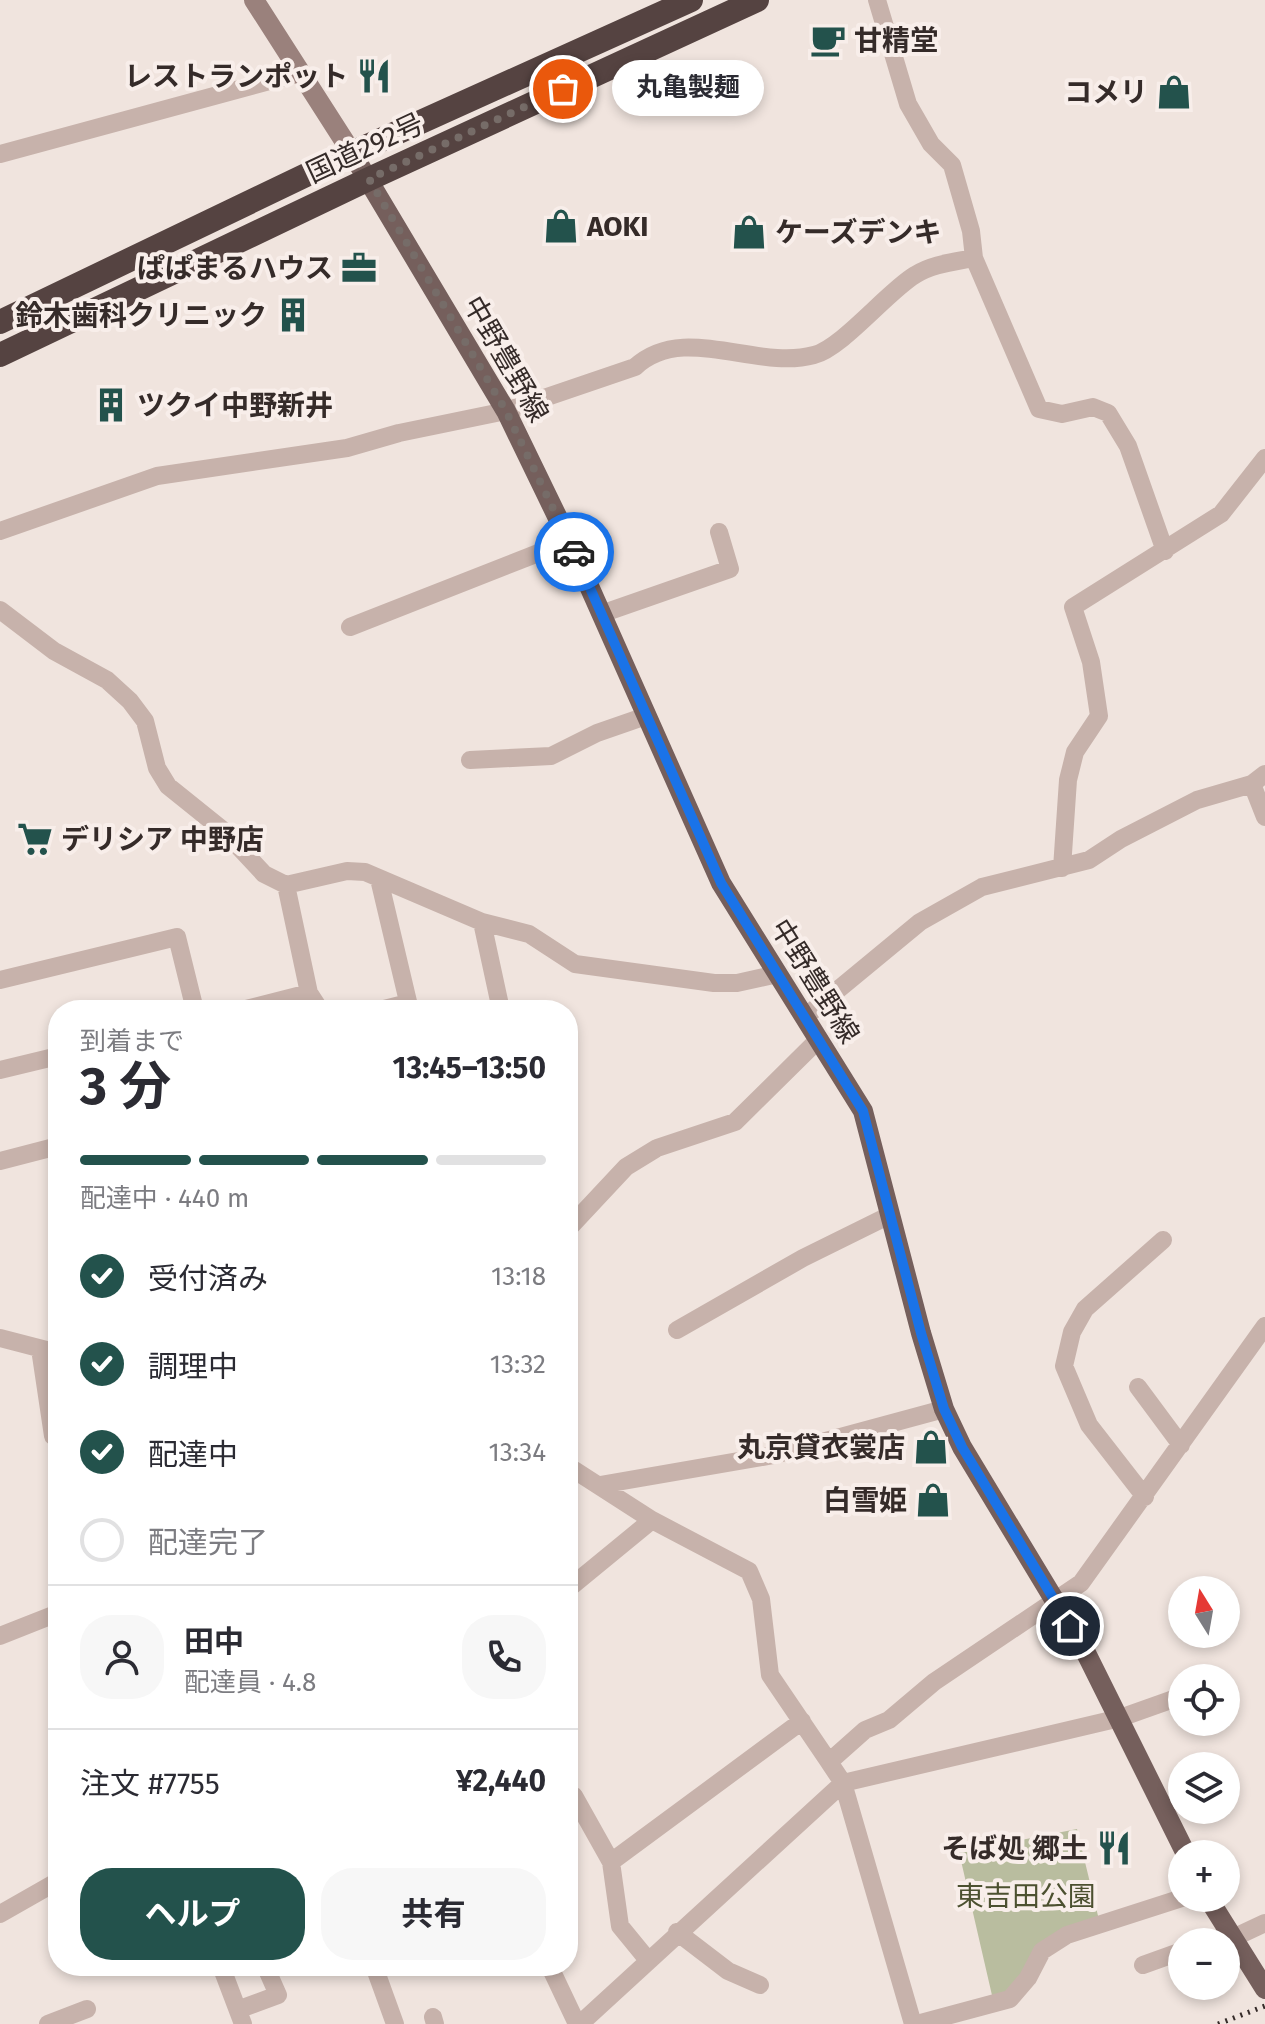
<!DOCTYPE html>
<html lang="ja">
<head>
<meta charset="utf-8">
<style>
  body { margin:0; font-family:"Fira Sans","Noto Sans JP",sans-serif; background:#f7f7f7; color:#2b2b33; height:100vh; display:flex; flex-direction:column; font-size:30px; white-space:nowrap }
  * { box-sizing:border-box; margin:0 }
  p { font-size:26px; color:#7c7c81 }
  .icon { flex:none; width:44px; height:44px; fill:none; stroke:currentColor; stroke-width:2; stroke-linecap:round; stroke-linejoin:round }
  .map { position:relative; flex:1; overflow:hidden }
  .details { position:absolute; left:48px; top:1000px; width:530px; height:976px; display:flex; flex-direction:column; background:#fff; border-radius:32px; box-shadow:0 4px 12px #0003 }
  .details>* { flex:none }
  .needle { width:52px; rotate:349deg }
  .tools { position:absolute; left:1168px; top:1576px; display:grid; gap:16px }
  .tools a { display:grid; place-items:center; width:72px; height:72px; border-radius:50%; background:#fff; box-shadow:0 4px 12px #0003; font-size:40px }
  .pin { position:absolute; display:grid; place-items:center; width:68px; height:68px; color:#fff; margin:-34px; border:4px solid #fff; border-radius:50%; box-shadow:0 2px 8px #0007 }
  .courier { position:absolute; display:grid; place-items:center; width:80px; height:80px; margin:-40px; border:6px solid #1a73e8; border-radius:50%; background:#fff; color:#222; box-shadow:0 2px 10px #0007 }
  .bubble { position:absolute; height:56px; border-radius:28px; background:#fff; box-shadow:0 4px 12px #0003; font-size:26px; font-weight:700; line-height:56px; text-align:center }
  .overview em { font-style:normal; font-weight:700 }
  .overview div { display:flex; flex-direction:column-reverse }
  .overview { display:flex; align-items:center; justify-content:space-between; height:136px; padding:0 32px }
  h1 { font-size:52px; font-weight:700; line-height:60px }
  .bar { display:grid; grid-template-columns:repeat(4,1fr); gap:12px 8px; align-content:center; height:96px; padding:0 32px }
  .bar i { height:10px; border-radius:6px; background:#e1e1e2 }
  .bar .current { background:#23524c }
  .bar p { grid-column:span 4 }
  .line { display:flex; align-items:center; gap:20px; padding:0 32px; border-top:2px solid #e1e1e2 }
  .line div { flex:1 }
  .round { display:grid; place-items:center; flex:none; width:84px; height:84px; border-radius:32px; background:#f7f7f7 }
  ol { padding:0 32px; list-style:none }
  li { display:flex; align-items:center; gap:24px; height:88px }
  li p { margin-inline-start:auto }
  li .icon { padding:8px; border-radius:50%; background:#23524c; color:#fff; stroke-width:4 }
  li:last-child { color:#7c7c81 }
  li i { width:44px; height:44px; border:4px solid #e1e1e2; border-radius:50% }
  .button { display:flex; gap:16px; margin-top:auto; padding:16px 32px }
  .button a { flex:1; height:92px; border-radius:32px; background:#23524c; color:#fff; font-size:32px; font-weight:700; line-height:92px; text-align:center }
  .button a+a { background:#f7f7f7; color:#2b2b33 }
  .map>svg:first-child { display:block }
  .green { fill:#b9bd9f }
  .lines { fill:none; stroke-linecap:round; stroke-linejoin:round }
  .street { stroke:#c7b2ab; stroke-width:18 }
  .secondary { stroke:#9a817c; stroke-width:20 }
  .primary { stroke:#755f5c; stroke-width:20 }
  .highway { stroke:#554341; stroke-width:24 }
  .rail { stroke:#352b29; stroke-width:5; stroke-dasharray:2 6; stroke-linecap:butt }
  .done { stroke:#766c68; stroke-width:8; stroke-dasharray:0 14.4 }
  .route { stroke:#1a73e8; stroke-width:10 }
  .labels { text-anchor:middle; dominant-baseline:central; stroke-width:8; stroke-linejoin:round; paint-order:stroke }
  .poi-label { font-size:28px; font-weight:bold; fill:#352b29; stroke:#f8eeea; text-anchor:end }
  .street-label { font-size:28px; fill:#352b29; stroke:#f8eeea }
  .park-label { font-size:28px; fill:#4c5130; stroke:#f8eeea }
</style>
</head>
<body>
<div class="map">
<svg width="1265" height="2024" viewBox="0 0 1265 2024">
  <rect width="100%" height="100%" fill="#f0e4de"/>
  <path class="green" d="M1077 1829 1100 1924 1067 1935 994 2004 959 1852Z"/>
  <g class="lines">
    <path class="street" d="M877 0 908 104 931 144 952 165 971 231 974 258 1039 409 1062 414 1093 407 1108 413 1128 446 1165 551
      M0 154 299 73
      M0 531 157 476 347 448 399 433 506 411 635 367C684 322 756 371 814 355 842 348 888 291 915 275 932 264 954 262 974 258
      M0 610 54 651 107 680 130 701 145 721 157 768 168 786 224 831 264 874 286 885 347 871 365 872 482 922 529 934 575 964 714 983H737L778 974
      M601 614 730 569 719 532
      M350 627 569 541
      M470 760 551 756 597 733 646 716
      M1252 784 1265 817
      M1062 868 1068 780 1075 752 1099 716 1091 662 1073 607 1221 514 1265 458
      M379 879 410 1010
      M286 885 309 993 320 1010
      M482 922 501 1010
      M0 980 177 937 195 1010
      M242 1010 309 993
      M380 1010 408 1003
      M805 1017 920 922 982 887 1089 860 1121 839 1197 800 1252 784 1265 774
      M0 1070 58 1056
      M0 1161 58 1146
      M568 1229 626 1167 657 1148 735 1122 819 1039
      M677 1330 803 1258 890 1215
      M0 1338 58 1353
      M40 1349 53 1436
      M1138 1387 1181 1445
      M568 1466 652 1520 749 1571 761 1599 770 1675 829 1762
      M600 1485 774 1455 944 1409
      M1145 1497 1089 1425 1064 1366 1072 1332 1085 1309 1163 1240
      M568 1589 652 1520
      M0 1636 58 1613
      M574 1796 611 1862
      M0 1914 58 1881
      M677 1932 728 1971 760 1985
      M1233 1938 1265 1923
      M1208 1942 1231 1934
      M647 1959 620 1926 611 1862 802 1721
      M1143 1965 1182 1951
      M221 1966 243 2024
      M374 1966 395 2024
      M550 1967 577 2024
      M240 2009 278 1995 267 1970 279 1966
      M433 2017 435 2024
      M48 2024 87 2009
      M580 2024 843 1783 829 1762 865 1730 889 1720 934 1682 1081 1583 1265 1326
      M913 2024 843 1783 1120 1718 1182 1696
      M917 2024 1010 1999 1028 1978 1042 1951 1067 1935 1182 1898"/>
    <path class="secondary" d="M254 0 352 153"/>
    <path class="primary" d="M352 153 506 411 569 541 721 883 863 1111 921 1333 944 1409 962 1447 1084 1649 1186 1854
      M1208 1898 1265 1989"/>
    <path class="highway" d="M0 322 352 153 691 0
      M0 355 369 179 757 0"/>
    <path class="rail" d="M1218 2024 1265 2006"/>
  </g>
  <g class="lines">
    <path class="done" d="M563 89 369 179 506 411 574 552"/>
    <path class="route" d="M574 552 721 883 863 1111 921 1333 944 1409 962 1447 1070 1626"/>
  </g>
  <defs>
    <g id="cafe-bare" transform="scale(2.76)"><path d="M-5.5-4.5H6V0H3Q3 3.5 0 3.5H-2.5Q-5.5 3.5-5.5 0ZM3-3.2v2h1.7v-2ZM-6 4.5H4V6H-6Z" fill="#23524c" stroke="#f8eeea" stroke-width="2.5" paint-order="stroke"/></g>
    <g id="restaurant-bare" transform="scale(2.76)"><path d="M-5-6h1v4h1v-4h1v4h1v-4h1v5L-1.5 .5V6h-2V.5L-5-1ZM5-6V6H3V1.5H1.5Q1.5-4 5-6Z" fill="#23524c" stroke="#f8eeea" stroke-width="2.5" paint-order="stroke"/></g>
    <g id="shop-bare" transform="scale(2.76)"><path d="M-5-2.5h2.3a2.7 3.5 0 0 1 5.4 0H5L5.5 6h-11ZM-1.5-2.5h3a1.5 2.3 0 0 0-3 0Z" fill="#23524c" stroke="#f8eeea" stroke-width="2.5" paint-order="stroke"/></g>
    <g id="office-bare" transform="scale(2.76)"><path d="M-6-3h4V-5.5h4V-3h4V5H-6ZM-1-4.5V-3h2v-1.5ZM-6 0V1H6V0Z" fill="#23524c" stroke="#f8eeea" stroke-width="2.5" paint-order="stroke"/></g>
    <g id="building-bare" transform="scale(2.76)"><path d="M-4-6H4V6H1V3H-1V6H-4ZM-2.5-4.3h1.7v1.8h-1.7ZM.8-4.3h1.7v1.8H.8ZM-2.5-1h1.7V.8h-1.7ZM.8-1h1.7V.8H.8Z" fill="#23524c" stroke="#f8eeea" stroke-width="2.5" paint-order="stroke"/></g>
    <g id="supermarket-bare" transform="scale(2.76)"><path d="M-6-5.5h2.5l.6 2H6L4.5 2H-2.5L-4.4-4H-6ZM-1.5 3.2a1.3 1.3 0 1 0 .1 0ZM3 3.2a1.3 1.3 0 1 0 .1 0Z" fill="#23524c" stroke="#f8eeea" stroke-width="2.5" paint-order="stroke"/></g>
  </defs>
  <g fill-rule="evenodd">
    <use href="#cafe-bare" x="828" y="40"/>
    <use href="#restaurant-bare" x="374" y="76"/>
    <use href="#shop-bare" x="1174" y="92"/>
    <use href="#shop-bare" x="561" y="226"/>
    <use href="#shop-bare" x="749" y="232"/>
    <use href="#office-bare" x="359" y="268"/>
    <use href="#building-bare" x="293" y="315"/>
    <use href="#building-bare" x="111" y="405"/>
    <use href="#supermarket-bare" x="35" y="839"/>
    <use href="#shop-bare" x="931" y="1447"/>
    <use href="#shop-bare" x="933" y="1500"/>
    <use href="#restaurant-bare" x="1114" y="1848"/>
  </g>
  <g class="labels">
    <g class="poi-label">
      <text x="854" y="40" text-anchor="start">甘精堂</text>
      <text x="348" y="76">レストランポット</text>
      <text x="1148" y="92">コメリ</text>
      <text x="587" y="226" text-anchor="start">AOKI</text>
      <text x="775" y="232" text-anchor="start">ケーズデンキ</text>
      <text x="333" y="268">ぱぱまるハウス</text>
      <text x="267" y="315">鈴木歯科クリニック</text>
      <text x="137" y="405" text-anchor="start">ツクイ中野新井</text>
      <text x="61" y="839" text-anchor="start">デリシア 中野店</text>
      <text x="905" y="1447">丸京貸衣裳店</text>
      <text x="907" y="1500">白雪姫</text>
      <text x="1088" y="1848">そば処 郷土</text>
    </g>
    <g class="street-label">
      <text transform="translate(365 148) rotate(-25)">国道292号</text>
      <text transform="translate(506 359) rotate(60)">中野豊野線</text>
      <text transform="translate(815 981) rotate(58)">中野豊野線</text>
    </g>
    <g class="park-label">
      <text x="1026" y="1896">東吉田公園</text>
    </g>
  </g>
</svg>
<div class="tools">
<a><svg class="needle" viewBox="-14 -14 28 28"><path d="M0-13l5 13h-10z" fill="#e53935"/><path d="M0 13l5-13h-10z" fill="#7c7c81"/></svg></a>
<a><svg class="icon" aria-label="locate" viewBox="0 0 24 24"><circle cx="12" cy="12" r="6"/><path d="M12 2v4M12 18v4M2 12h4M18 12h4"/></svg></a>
<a><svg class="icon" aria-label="layers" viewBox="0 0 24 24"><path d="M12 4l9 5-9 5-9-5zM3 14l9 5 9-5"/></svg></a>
<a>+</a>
<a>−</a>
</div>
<div class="pin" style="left:563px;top:89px;background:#ea580c"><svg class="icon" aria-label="bag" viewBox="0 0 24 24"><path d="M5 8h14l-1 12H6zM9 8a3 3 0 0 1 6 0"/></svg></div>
<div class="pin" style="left:1070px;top:1626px;background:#1f2937"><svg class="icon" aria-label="home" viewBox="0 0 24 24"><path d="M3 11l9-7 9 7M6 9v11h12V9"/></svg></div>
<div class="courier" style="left:574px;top:552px"><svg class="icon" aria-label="car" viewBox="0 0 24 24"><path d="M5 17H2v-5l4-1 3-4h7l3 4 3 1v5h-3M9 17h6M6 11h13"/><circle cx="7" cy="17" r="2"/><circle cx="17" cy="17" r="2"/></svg></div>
<div class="bubble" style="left:612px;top:60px;width:152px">丸亀製麺</div>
<section class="details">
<div class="overview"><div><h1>3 分</h1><p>到着まで</p></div><em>13:45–13:50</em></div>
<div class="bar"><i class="current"></i><i class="current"></i><i class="current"></i><i></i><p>配達中 · 440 m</p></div>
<ol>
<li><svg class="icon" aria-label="check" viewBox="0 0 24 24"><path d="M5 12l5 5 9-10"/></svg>受付済み<p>13:18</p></li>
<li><svg class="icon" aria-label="check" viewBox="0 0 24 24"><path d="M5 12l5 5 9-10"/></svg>調理中<p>13:32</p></li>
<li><svg class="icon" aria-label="check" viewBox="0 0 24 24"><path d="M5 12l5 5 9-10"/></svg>配達中<p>13:34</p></li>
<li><i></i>配達完了</li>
</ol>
<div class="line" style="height:144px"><a class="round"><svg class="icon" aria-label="person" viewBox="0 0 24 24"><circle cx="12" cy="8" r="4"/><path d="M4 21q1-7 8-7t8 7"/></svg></a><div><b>田中</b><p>配達員 · 4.8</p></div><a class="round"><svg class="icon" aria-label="phone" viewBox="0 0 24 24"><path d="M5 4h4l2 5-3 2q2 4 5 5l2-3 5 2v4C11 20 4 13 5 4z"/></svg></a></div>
<div class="line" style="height:104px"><div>注文 #7755</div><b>¥2,440</b></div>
<div class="button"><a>ヘルプ</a><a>共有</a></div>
</section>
</div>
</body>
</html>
